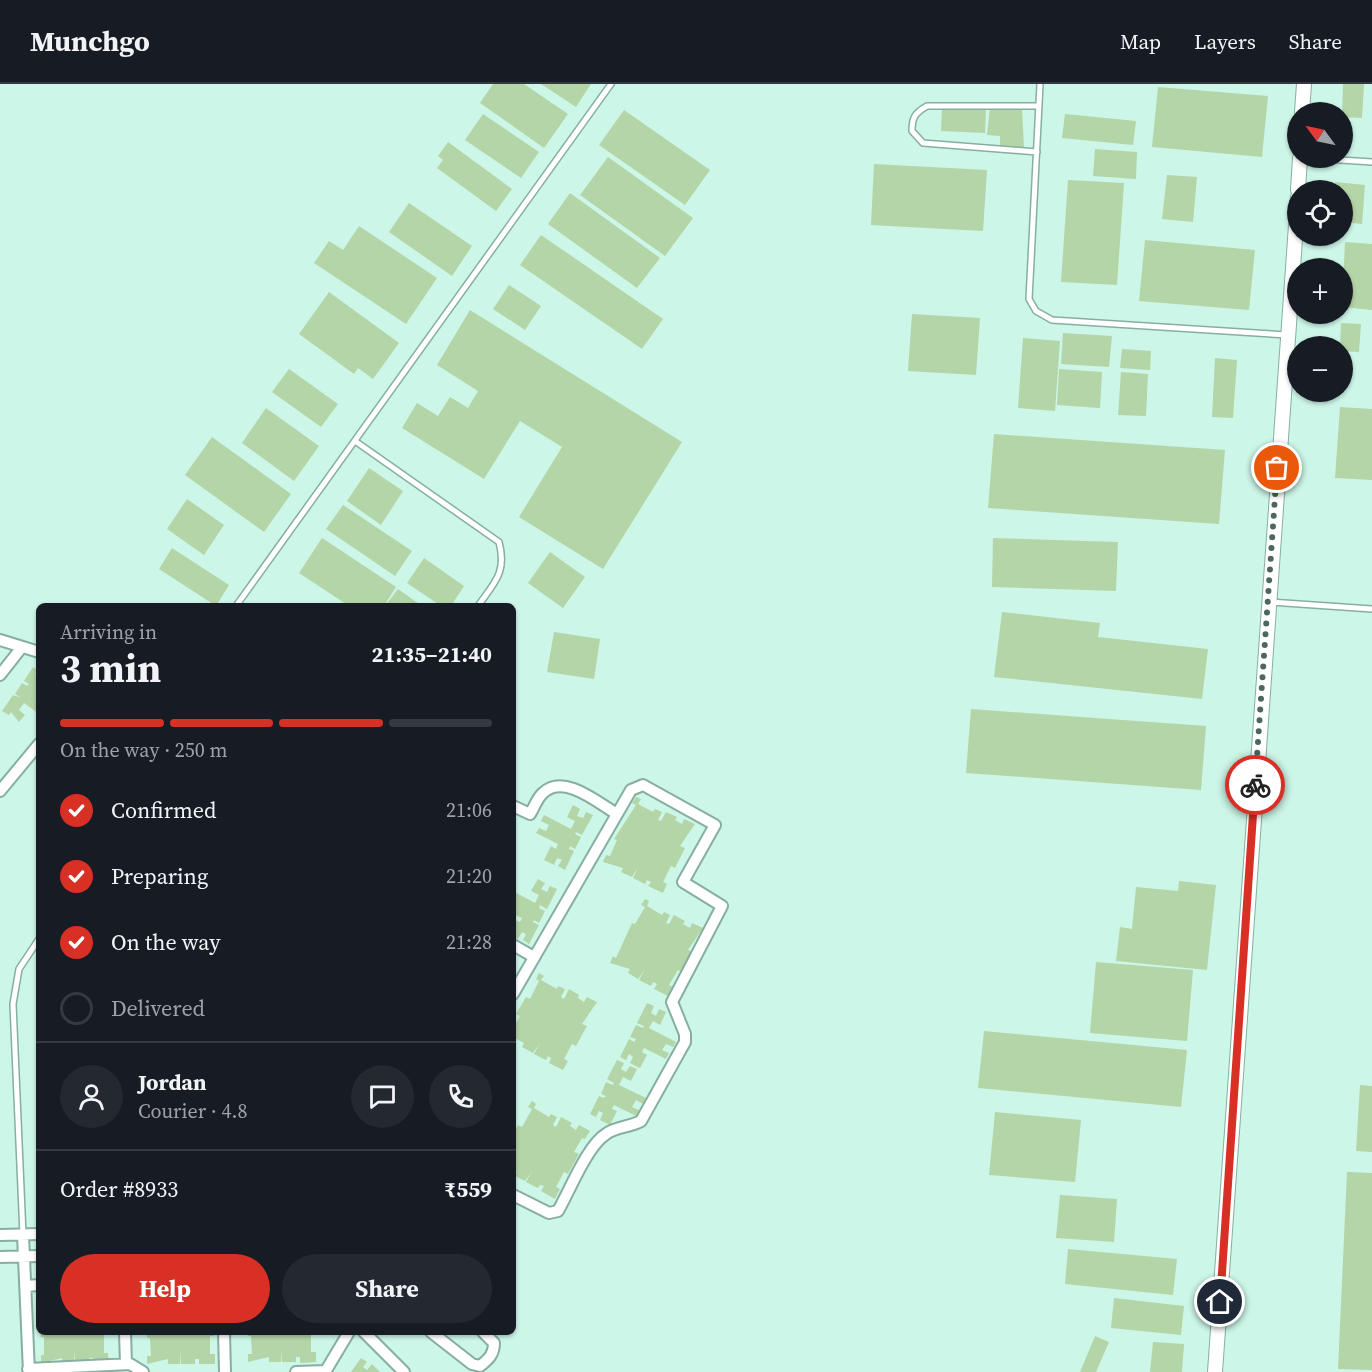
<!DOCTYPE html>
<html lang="en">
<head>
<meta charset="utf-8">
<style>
  body { margin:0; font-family:"Source Serif 4",serif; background:#242831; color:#f1f3f6; height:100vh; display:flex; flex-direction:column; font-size:22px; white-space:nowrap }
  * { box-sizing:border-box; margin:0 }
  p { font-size:20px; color:#9ea1a6 }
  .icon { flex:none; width:33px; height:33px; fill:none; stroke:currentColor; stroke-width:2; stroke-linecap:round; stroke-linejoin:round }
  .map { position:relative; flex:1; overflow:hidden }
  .sheet { position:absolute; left:36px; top:519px; width:480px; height:732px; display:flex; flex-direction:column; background:#171b24; border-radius:9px; box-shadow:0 2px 4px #0004 }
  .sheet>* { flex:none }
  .needle { width:39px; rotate:303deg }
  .controls { position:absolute; left:1287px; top:18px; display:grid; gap:12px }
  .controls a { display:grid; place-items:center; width:66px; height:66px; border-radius:50%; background:#171b24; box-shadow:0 2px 4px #0004; font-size:30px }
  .pin { position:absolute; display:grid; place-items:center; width:51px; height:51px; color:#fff; margin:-26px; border:3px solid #fff; border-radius:50%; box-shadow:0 2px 6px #0007 }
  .courier { position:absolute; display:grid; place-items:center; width:60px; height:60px; margin:-30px; border:4px solid #d93025; border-radius:50%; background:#fff; color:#222; box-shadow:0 2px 8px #0007 }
  .head em { font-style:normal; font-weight:700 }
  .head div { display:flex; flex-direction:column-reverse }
  .head { display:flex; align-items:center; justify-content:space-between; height:102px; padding:0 24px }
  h1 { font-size:39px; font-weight:700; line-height:45px }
  .bar { display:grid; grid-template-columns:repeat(4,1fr); gap:9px 6px; align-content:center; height:72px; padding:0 24px }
  .bar i { height:8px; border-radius:4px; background:#363941 }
  .bar .on { background:#d93025 }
  .bar p { grid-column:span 4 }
  .line { display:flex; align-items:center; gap:15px; padding:0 24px; border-top:2px solid #363941 }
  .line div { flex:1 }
  .round { display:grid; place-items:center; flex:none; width:63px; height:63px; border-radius:32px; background:#242831 }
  ol { padding:0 24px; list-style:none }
  li { display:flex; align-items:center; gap:18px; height:66px }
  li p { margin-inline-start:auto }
  li .icon { padding:6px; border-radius:50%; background:#d93025; color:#fff; stroke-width:4 }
  li:last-child { color:#9ea1a6 }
  li i { width:33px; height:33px; border:3px solid #363941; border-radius:50% }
  .primary-button { display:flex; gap:12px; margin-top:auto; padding:12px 24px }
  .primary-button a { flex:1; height:69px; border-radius:36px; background:#d93025; color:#fff; font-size:24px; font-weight:700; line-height:69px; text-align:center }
  .primary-button a+a { background:#242831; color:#f1f3f6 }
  header { display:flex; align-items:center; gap:36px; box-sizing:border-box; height:84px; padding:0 30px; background:#171b24; border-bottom:2px solid #363941 }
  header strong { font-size:28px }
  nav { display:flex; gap:33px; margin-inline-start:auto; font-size:21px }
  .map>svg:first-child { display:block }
  .building { fill:#b4d5a8 }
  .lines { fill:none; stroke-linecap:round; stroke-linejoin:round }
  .service-casing { stroke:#87afa1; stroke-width:8 }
  .minor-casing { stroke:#87afa1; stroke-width:14 }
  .tertiary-casing { stroke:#87afa1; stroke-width:16 }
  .service { stroke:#fff; stroke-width:5 }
  .minor { stroke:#fff; stroke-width:10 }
  .tertiary { stroke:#fff; stroke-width:14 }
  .done { stroke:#4e675e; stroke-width:6; stroke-dasharray:0 10.8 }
  .route { stroke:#d93025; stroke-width:8 }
</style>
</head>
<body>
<header>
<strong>Munchgo</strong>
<nav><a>Map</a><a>Layers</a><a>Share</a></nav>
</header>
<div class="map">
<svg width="1372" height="1288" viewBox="0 0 1372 1288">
  <rect width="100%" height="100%" fill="#ccf6e7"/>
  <path class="building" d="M493 0H524L568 30 544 64 480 19Z
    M541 0H591L576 23Z
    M1343 0H1364L1362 34 1342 33Z
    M1158 3 1268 12 1262 73 1152 63Z
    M942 23 986 25 985 49 941 47Z
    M990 23 1022 24 1024 64 1000 63V52L987 51Z
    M624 26 710 86 685 121 599 61Z
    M483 30 539 68 521 94 465 56Z
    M1065 30 1136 37 1133 61 1062 54Z
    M448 58 512 105 496 127 437 84 443 76 438 72Z
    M1095 65 1137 68 1136 95 1093 92Z
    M608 73 693 134 665 172 580 111Z
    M874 80 987 86 983 147 871 141Z
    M1167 91 1197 93 1193 138 1162 135Z
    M1068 96 1124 99 1117 201 1061 198Z
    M1335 98 1365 101 1362 140 1342 138V106H1335Z
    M570 109 660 174 637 204 548 140Z
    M409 119 472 162 452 192 389 148Z
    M359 142 437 194 406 240 314 179 329 157 343 166Z
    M541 151 663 235 642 265 520 181Z
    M1145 156 1255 166 1249 226 1139 217Z
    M1345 158 1372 160V226L1342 223Z
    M509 201 541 222 525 246 493 225Z
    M329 208 399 259 373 295 358 284 354 290 299 250Z
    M470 226 682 358 603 485 519 433 562 363 520 337 484 395 402 344 417 319 438 332 450 313 468 324 478 307 437 281Z
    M912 230 980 234 976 291 908 287Z
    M1341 239 1361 240 1359 268 1342 267V262H1340Z
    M1063 249 1112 252 1109 283 1061 280Z
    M1023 254 1060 257 1055 327 1018 324Z
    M1122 265 1151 267 1150 286 1120 284Z
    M1215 274 1237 276 1233 334 1212 333Z
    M289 285 338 320 321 343 272 308Z
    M1059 285 1102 288 1100 324 1057 321Z
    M1121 288 1148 290 1146 332 1118 331Z
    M1340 323 1372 325V396L1335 394Z
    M266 324 319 362 294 397 242 359Z
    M994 350 1225 366 1219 440 988 424Z
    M212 353 291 410 264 448 185 391Z
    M369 384 403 407 381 441 347 417Z
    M187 415 224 441 204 471 167 445Z
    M343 421 412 467 395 492 326 445Z
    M322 454 396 503 384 522H349L299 489Z
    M993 454 1118 458 1116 507 992 503Z
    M172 464 229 501 216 522 159 485Z
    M550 468 585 493 563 524 528 499Z
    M424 474 464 502 451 522H441L407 499Z
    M398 505 422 522H385Z
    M1002 528 1100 539 1098 553 1208 565 1202 615 994 593Z
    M554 548 600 555 594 595 547 588Z
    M33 583 38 586 35 590 39 593V630L24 619 19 626 25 631 19 638 11 628 9 631 2 627 13 611 21 614 15 610 22 599 27 602 29 600 24 597Z
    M971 625 1206 642 1201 706 966 689Z
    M636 713 641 715 638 720 653 728 655 725 662 728 658 736 661 737 666 728 677 733 675 736 682 740 684 735 695 740 680 762 685 764 675 784 671 782 663 798 667 800 663 809 648 802 651 798 647 796 645 800 633 794 638 783 632 793 621 788 623 784 603 778 606 771 610 772 617 756 614 755 636 721 632 719Z
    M573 721 580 725 577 732 583 734 586 728 593 731 582 751 576 748 575 750 581 753 575 765 570 762 569 765 574 767 565 786 558 782 562 776 557 774 554 781 544 776 551 762 556 765 558 760 536 749 539 744 546 747 549 741 541 737 544 731 571 745 575 737 567 733Z
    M538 795 545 799 541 805 547 808 550 802 557 805 547 825 540 821 539 824 545 827 539 839 534 836 533 838 539 841 529 860 523 856 526 850 522 848 518 855 513 852 515 836 520 838 522 834 513 830V807L535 819 539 811 531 807Z
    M1179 797 1216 801 1207 886 1116 877 1120 843 1132 845 1136 803 1178 807Z
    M645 815 649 817 647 822 662 831 664 828 670 831 666 839 669 840 674 831 685 837 683 840 690 844 692 839 703 844 688 866 692 868 681 888 678 886 669 901 673 903 668 912 654 905 657 900 653 898 651 902 639 896 645 885 638 895 628 889 630 885 610 879 613 872 616 874 632 839 635 840 645 823 641 821Z
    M1096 878 1193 886 1187 957 1090 949Z
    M539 889 544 892 541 896 557 905 558 902 565 905 561 913 564 915 569 905 579 911 578 914 584 918 587 913 597 918 582 940 587 942 576 962 572 960 564 975 568 977 563 986 549 979 551 974 548 972 546 976 534 970 540 959 533 969 522 963 524 959 513 953V944L520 932 516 930 526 913 530 915 539 897 536 895Z
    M647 919 654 922 651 929 656 932 659 925 666 928 660 941 653 937 649 944 676 958 673 963 666 960 662 966 669 969 666 975 644 964 642 968 647 971 640 984 630 979 633 973 629 970 626 976 620 973 629 955 634 958 636 955 630 953 636 941 643 944 644 942 637 939Z
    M984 947 1187 966 1181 1023 978 1004Z
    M617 976 624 979 621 985 626 988 630 982 637 985 631 997 623 993 619 1001 646 1014 643 1020 636 1016 632 1023 639 1026 636 1032 614 1021 612 1025 617 1027 610 1041 600 1036 603 1029 599 1027 596 1033 590 1030 599 1012 604 1014 606 1012 601 1010 606 998 613 1001 614 999 607 995Z
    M1360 1001 1372 1002V1068L1356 1067Z
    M532 1017 536 1020 534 1024 549 1033 551 1030 557 1033 553 1041 556 1043 561 1033 572 1039 570 1042 576 1046 579 1041 590 1047 585 1055 582 1054 574 1068 579 1070 568 1090 564 1088 556 1103 560 1105 555 1115 541 1107 544 1102 540 1101 538 1104 526 1098 532 1087 525 1097 515 1092 517 1088 513 1086V1050L518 1041 522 1043 532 1025 528 1023Z
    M995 1028 1081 1036 1075 1098 989 1091Z
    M1347 1088 1372 1089V1286L1338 1285Z
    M1060 1111 1117 1115 1114 1158 1056 1154Z
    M1068 1165 1177 1175 1173 1211 1065 1200Z
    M1114 1214 1184 1222 1181 1251 1111 1244Z
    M40 1248H108V1251H104V1269H108L109 1279H93V1274H89V1279H75V1266L74 1278 62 1279V1274L41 1279V1271H44V1253H41Z
    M147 1248H214V1252H210V1270H215V1280H199V1275H195V1280H181V1267L180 1280H168V1275L147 1280V1272H151L150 1254H147Z
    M248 1248H315L311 1250V1268H316V1278L300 1279V1273H296V1278H282V1266L281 1278H269V1273L248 1278V1270H252L251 1252H248Z
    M1095 1252 1109 1258 1096 1288H1080Z
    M1153 1258 1184 1260 1182 1288H1150Z
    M361 1274 367 1278 363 1283 367 1286 372 1280 380 1288H351Z"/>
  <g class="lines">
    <g class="service-casing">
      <path id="service" d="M1040 0 1029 215 1036 227 1052 236 1287 251
        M1037 68 923 59 912 47C912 33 915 29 927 22H1039
        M1309 74 1372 78
        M355 357 499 458C507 488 495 498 478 522
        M1269 518 1372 525
        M236 522 611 0
        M23 1151 13 920 19 885 39 855"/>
    </g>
    <g class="minor-casing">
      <path id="minor" d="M0 556 39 568
        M0 591 22 563
        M0 707 39 660
        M513 722 530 730C534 724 537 714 543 709 564 689 598 719 617 730
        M513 861 534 873
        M513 910 631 706 643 701 715 741 683 798 722 822 672 918 685 950V958L641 1037C630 1043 615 1043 606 1050 587 1062 570 1106 558 1127L549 1129 513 1111
        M0 1151 39 1150
        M23 1151 29 1288
        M0 1173 39 1172
        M26 1202 39 1201
        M125 1248 126 1280
        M224 1248 225 1288
        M364 1248 404 1288
        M431 1248 472 1280 480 1282C489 1275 494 1270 494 1259L483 1248
        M28 1285 130 1280 143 1288
        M296 1288 326 1287
        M325 1288 349 1248"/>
    </g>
    <g class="tertiary-casing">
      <path id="tertiary" d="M1302 28 1304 0
        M1298 106 1300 74
        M1215 1288 1298 113"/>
    </g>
    <use href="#service" class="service"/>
    <use href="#minor" class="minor"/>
    <use href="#tertiary" class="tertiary"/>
  </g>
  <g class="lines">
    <path class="done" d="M1255 701 1277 384"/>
    <path class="route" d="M1220 1218 1255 701"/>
  </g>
</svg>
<div class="controls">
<a><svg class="needle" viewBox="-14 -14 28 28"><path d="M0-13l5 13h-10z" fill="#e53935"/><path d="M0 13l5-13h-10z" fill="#9ea1a6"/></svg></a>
<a><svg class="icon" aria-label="locate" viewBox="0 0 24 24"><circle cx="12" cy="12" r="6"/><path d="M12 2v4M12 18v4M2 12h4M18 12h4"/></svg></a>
<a>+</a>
<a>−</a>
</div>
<div class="pin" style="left:1277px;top:384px;background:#ea580c"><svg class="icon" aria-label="bag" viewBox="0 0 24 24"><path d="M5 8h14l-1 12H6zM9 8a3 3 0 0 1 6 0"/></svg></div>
<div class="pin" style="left:1220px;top:1218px;background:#1f2937"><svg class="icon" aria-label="home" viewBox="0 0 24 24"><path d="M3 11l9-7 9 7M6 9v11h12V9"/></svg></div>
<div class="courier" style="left:1255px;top:701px"><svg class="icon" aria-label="bike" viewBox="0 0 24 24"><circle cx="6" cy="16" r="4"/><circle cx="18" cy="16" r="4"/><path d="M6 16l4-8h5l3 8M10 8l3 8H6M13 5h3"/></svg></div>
<section class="sheet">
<div class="head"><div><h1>3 min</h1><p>Arriving in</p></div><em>21:35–21:40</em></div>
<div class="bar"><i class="on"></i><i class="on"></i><i class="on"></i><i></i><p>On the way · 250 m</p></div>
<ol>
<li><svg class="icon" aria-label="check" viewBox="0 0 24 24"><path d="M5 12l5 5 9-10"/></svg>Confirmed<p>21:06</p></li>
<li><svg class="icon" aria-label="check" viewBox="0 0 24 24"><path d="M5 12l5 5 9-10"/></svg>Preparing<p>21:20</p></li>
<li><svg class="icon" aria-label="check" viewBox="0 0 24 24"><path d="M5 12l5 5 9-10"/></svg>On the way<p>21:28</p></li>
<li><i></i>Delivered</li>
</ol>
<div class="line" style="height:108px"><a class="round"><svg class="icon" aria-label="person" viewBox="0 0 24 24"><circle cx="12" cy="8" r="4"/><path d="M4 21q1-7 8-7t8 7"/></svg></a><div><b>Jordan</b><p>Courier · 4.8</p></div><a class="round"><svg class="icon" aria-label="chat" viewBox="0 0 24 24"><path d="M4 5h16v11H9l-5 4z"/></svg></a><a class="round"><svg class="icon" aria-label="phone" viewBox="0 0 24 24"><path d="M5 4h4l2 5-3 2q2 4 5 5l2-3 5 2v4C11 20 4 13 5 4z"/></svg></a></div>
<div class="line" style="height:78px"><div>Order #8933</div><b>₹559</b></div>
<div class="primary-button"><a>Help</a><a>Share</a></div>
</section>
</div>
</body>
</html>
